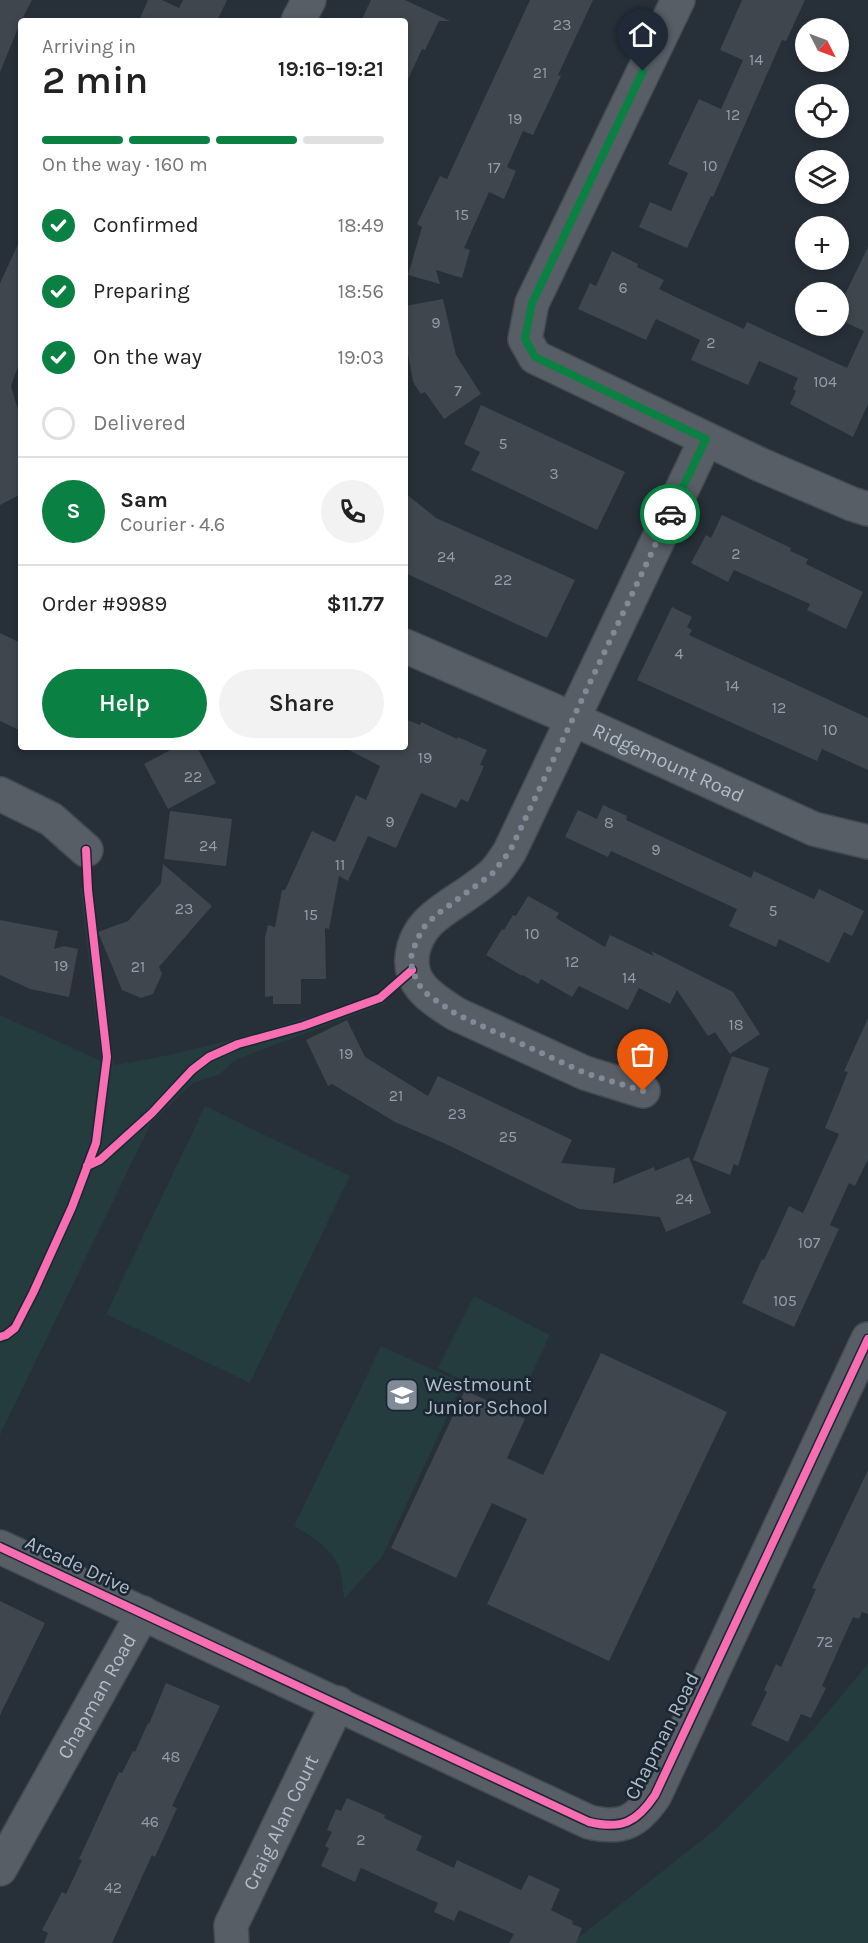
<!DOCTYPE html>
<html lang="en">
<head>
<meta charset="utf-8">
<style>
  body { margin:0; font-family:Karla,sans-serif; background:#f2f2f2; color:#222; height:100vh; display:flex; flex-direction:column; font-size:22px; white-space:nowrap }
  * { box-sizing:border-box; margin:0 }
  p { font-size:20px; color:#767676 }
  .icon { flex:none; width:33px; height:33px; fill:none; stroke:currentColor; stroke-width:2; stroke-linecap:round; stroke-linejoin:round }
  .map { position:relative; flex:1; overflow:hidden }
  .sheet { position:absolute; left:18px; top:18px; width:390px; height:732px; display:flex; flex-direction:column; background:#fff; border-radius:6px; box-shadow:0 3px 9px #0003 }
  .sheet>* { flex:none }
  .needle { width:39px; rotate:132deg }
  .tools { position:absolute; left:795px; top:18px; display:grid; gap:12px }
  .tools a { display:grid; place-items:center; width:54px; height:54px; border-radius:50%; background:#fff; box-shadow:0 3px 9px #0003; font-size:30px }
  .pin { position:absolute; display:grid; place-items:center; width:51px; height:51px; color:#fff; margin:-62px -26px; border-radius:50% 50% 50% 0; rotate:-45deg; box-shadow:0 0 6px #0007 }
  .pin .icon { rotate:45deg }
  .courier { position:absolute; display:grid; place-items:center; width:60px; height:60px; margin:-30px; border:4px solid #0b8043; border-radius:50%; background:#fff; color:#222; box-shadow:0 2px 8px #0007 }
  .summary em { font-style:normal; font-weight:600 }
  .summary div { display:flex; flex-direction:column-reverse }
  .summary { display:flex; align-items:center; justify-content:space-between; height:102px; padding:0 24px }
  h1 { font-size:39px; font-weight:600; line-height:45px }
  .bar { display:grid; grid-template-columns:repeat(4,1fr); gap:9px 6px; align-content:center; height:72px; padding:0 24px }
  .bar i { height:8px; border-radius:4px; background:#e0e0e0 }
  .bar .active { background:#0b8043 }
  .bar p { grid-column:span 4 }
  .line { display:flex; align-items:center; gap:15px; padding:0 24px; border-top:2px solid #e0e0e0 }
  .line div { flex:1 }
  .round { display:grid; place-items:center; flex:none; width:63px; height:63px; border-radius:32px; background:#f2f2f2 }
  ol { padding:0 24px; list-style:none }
  li { display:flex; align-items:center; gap:18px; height:66px }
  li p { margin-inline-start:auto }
  li .icon { padding:6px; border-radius:50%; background:#0b8043; color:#fff; stroke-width:4 }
  li:last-child { color:#767676 }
  li i { width:33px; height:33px; border:3px solid #e0e0e0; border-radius:50% }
  .button { display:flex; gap:12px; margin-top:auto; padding:12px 24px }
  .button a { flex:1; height:69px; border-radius:36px; background:#0b8043; color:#fff; font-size:24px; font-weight:600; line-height:69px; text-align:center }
  .button a+a { background:#f2f2f2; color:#222 }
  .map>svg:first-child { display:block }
  .green { fill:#243c3e }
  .building { fill:#3f464e }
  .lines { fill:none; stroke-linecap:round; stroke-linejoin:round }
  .minor-casing { stroke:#444a50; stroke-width:36 }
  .minor { stroke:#585e66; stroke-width:33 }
  .cycleway-casing { stroke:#1b2633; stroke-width:11 }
  .cycleway { stroke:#f96db3; stroke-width:8 }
  .done { stroke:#818b97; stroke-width:6; stroke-dasharray:0 10.8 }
  .route { stroke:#0b8043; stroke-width:8 }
  .labels { text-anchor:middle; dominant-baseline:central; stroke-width:5; stroke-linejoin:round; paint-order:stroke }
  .number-label { font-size:16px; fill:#949eab }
  .street-label { font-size:20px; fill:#b1bcca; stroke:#1b2633 }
  .poi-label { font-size:20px; fill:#b1bcca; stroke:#1b2633; text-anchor:start }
</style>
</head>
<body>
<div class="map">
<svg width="868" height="1943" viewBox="0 0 868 1943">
  <rect width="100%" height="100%" fill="#272f38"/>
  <path class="green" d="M80 888H89L114 1065C207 1050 292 1023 381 993L386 1003 235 1060 220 1074 193 1083 151 1123 0 1435V1015L101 1061Z
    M205 1106 350 1176 250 1383 106 1314Z
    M474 1296 550 1335 528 1382 483 1390 438 1368Z
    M381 1346 463 1383 382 1557 344 1599C343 1588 342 1574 338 1565 329 1546 311 1536 294 1526Z
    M868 1664V1943H572L717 1828 805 1739Z"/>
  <path class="building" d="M0 0H32L21 21 0 72Z
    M148 0H162L179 8 183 0H227L217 21H139Z
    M371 0H405L450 21H439L425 50 422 49 405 86V21H361Z
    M530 0H593L558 75 561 76 533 135 523 131 507 167 516 171 504 199 489 192 464 248 470 250 462 278 436 270 440 284 408 275 422 227 417 224 440 176 447 179Z
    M742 0H805L786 41 782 40 713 197 711 196 687 248 639 227 650 202 671 211 688 173 668 164 699 99 721 109 743 60 720 50Z
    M21 238V358L11 386 21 420V494L0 505V283Z
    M868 247V404L853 437 790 404 796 391 793 389 798 378 759 361 748 385 691 360 700 340 656 319 646 340 578 309 590 283 596 286 612 251 638 264 637 267 664 280 659 289 688 303 744 329 747 322 847 368 864 331 838 319V309Z
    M443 299 456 355 481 394 444 419 425 392 421 394 413 382 405 338V306Z
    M481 405 625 472 597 530 471 470 480 452 464 444Z
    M405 493 436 518 575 580 547 638 405 573Z
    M722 515 791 548 790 551 808 559 806 564 863 592 846 629 807 610 810 604 734 570 728 582 691 563 706 535 711 538Z
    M672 607 692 617 687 627 692 630 689 635 868 718V770L822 749 817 761 637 680Z
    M0 633 21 643V731L0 721Z
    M405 719 420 725 421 722 457 739 458 737 487 750 480 765 484 766 468 802 461 799 456 808 421 793 396 848 368 836 348 881 339 876 329 929 325 928 326 979H301V1004H273V996L265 997V937L268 925 275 927 282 890H285L312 831 335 842 356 795 366 800 380 766 343 747H405Z
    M176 747H197L216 783 168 809 144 764Z
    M603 805 627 816 626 820 751 878 754 871 814 899 819 889 864 911 852 936 844 932 829 963 779 939 776 947 729 926 737 909 611 851 608 857 565 837 578 810 597 819Z
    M170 811 232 819 226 866 164 859Z
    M163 864 212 906 159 967 162 974 153 994 141 998 122 990 98 932 128 921 161 883Z
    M528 896 559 913 556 918 605 947 610 935 654 956 651 951 733 992 760 1034 730 1054 715 1032 708 1036 677 990 670 1004 639 988 628 1010 579 986 572 997 541 979 538 984 523 975 522 976 486 955 502 929 504 930 513 915 516 916Z
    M0 920 58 931 54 949 64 946 78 949 69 997 30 989 0 975Z
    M868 1018V1159L855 1186 849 1183 830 1225 839 1229 794 1327 742 1303 762 1259 764 1260 789 1206 803 1213 839 1134 825 1128 848 1072 844 1071Z
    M347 1020 365 1057 428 1096 438 1076 440 1077 572 1140 561 1163 615 1168 613 1184 654 1167 655 1171 689 1157 711 1213 666 1232 660 1217 579 1209 446 1144 395 1122 332 1084 328 1086 306 1040Z
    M732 1056 769 1068 738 1166 734 1164 730 1175 693 1160Z
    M601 1353 727 1412 609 1661 487 1604 527 1519 492 1503 456 1578 391 1548 465 1390 525 1419 507 1458 543 1475Z
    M868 1470V1614L862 1612 859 1619 853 1617 822 1686 826 1688 811 1718 801 1714 788 1742 751 1725 767 1692 764 1690 776 1664 781 1667 816 1589 812 1588Z
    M0 1601 45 1623 0 1715Z
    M166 1683 220 1706 172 1806 177 1808 155 1857 152 1855 112 1943H44L48 1933 42 1930 62 1892 66 1894 82 1860 79 1859 119 1772 122 1773 133 1751 135 1752 148 1723 149 1724Z
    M347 1798 385 1815 384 1818 422 1836 416 1850 454 1868 457 1860 521 1890 529 1875 560 1889 551 1910 573 1921 572 1924 582 1928 576 1943H509L514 1934 459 1910 454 1921 434 1912 438 1903 361 1868 355 1882 321 1866 329 1848 325 1846 332 1832 327 1830 336 1809 341 1811Z"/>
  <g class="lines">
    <g class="minor-casing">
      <g id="minor">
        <path d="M678 0 532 303 525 339 535 357 761 465 852 504 868 509"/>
        <path d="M298 21 309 0"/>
        <path id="s1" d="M405 646 573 719 814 829 868 842"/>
        <path d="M0 794 51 819 86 850"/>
        <path d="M643 1091 585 1073 456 1014C429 997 404 981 414 947 418 933 427 922 438 914 456 900 477 889 494 873 500 867 505 859 510 851L706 439"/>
        <path d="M0 1547 589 1822C622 1830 637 1822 655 1795L868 1339"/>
        <path id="s2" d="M0 1869 143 1613"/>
        <path id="s3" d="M232 1943 231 1925 338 1703"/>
      </g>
    </g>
    <use href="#minor" class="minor"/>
    <g class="cycleway-casing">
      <path id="cycleway" d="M87 1166 100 1160 152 1113 192 1070 209 1057 238 1044 303 1026 380 998 412 970
        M0 1337 6 1335 15 1328 33 1293 72 1207 96 1143 107 1057 88 890 86 850
        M0 1547 589 1822C622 1830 637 1822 655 1795L868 1339"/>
    </g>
    <use href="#cycleway" class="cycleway"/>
  </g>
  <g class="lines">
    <path class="done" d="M643 1091 585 1073 456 1014 428 995 419 985 412 970 411 957 416 942 423 928 436 915 492 874 510 851 670 514"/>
    <path class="route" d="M643 71 532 303 525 339 535 357 706 439 670 514"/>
  </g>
  <defs>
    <g id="school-square" transform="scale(1.725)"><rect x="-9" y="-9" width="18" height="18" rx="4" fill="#818b97" stroke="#1b2633"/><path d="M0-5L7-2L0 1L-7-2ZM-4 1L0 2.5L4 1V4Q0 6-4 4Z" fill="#fff"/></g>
  </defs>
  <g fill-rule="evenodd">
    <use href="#school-square" x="402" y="1395"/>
  </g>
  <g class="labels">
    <g class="number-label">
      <text x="562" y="24">23</text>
      <text x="756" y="59">14</text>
      <text x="540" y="72">21</text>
      <text x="733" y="114">12</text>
      <text x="515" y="118">19</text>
      <text x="710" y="165">10</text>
      <text x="494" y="167">17</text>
      <text x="462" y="214">15</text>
      <text x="623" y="287">6</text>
      <text x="436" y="322">9</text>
      <text x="711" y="342">2</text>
      <text x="825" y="381">104</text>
      <text x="458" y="390">7</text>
      <text x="503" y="443">5</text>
      <text x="554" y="473">3</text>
      <text x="736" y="553">2</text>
      <text x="446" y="556">24</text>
      <text x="503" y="579">22</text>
      <text x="679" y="653">4</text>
      <text x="732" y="685">14</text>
      <text x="779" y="707">12</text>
      <text x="830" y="729">10</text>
      <text x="425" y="757">19</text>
      <text x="193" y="776">22</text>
      <text x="390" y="821">9</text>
      <text x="609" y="822">8</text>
      <text x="208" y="845">24</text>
      <text x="656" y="849">9</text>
      <text x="340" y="864">11</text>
      <text x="184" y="908">23</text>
      <text x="773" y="910">5</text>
      <text x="311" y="914">15</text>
      <text x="532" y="933">10</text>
      <text x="572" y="961">12</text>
      <text x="61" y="965">19</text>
      <text x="138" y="966">21</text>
      <text x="629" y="977">14</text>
      <text x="736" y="1024">18</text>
      <text x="346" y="1053">19</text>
      <text x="396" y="1095">21</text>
      <text x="457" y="1113">23</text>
      <text x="508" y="1136">25</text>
      <text x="684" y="1198">24</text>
      <text x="809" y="1242">107</text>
      <text x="785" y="1300">105</text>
      <text x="825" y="1641">72</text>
      <text x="171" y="1756">48</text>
      <text x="150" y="1821">46</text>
      <text x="361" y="1839">2</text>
      <text x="113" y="1887">42</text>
    </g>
    <g class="street-label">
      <text stroke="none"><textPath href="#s1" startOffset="288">Ridgemount Road</textPath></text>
      <text transform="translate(78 1565) rotate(25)">Arcade Drive</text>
      <text stroke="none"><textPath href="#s2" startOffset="198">Chapman Road</textPath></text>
      <text transform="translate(662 1736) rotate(-63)">Chapman Road</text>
      <text stroke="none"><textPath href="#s3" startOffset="132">Craig Alan Court</textPath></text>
    </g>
    <g class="poi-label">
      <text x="425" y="1384">Westmount<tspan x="425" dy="23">Junior School</tspan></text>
    </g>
  </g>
</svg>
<div class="tools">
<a><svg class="needle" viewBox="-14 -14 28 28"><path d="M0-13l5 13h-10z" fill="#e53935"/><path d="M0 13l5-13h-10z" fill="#767676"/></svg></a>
<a><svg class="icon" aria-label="locate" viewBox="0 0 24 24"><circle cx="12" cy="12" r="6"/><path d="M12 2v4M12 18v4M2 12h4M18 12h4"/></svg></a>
<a><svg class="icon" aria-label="layers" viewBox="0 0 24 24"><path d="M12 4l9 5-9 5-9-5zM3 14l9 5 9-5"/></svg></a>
<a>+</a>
<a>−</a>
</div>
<div class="pin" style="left:643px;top:1091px;background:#ea580c"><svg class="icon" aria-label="bag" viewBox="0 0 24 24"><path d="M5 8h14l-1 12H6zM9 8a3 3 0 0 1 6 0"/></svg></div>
<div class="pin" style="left:643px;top:71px;background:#1f2937"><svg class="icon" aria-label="home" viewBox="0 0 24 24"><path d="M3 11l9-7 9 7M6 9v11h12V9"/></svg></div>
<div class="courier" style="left:670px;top:514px"><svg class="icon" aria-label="car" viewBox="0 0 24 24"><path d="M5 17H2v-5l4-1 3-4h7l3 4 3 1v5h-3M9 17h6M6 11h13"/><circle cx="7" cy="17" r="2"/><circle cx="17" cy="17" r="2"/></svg></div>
<section class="sheet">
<div class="summary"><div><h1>2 min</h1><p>Arriving in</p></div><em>19:16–19:21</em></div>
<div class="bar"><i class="active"></i><i class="active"></i><i class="active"></i><i></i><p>On the way · 160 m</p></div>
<ol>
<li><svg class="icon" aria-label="check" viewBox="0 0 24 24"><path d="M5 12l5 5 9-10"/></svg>Confirmed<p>18:49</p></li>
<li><svg class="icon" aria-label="check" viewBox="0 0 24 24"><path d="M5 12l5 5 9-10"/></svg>Preparing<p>18:56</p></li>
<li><svg class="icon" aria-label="check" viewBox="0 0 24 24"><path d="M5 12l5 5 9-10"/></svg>On the way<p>19:03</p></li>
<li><i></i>Delivered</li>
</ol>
<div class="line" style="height:108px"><b class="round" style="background:#0b8043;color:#fff">S</b><div><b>Sam</b><p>Courier · 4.6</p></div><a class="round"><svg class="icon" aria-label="phone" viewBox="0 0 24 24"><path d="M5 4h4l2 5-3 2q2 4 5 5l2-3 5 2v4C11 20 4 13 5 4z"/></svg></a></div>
<div class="line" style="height:78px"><div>Order #9989</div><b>$11.77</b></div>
<div class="button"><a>Help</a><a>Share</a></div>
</section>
</div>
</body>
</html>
